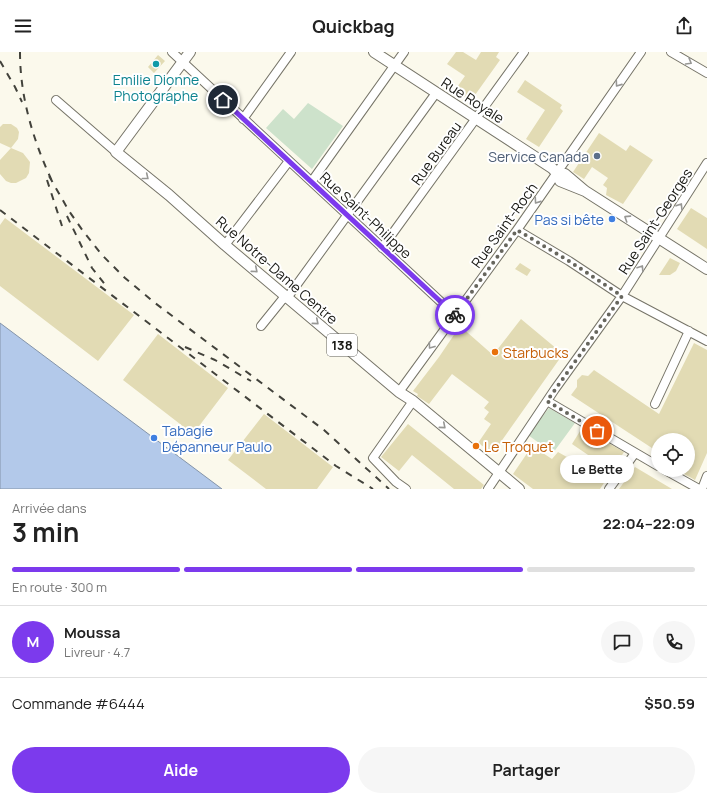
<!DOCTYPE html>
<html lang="fr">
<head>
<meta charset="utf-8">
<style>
  body { margin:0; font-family:Manrope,sans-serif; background:#f6f6f6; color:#222; height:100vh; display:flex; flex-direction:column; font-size:15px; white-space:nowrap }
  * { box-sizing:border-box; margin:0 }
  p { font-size:13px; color:#767676 }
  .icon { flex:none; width:22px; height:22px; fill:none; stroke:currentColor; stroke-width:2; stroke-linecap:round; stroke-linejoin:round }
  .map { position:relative; height:437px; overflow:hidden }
  .side { display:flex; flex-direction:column; background:#fff; flex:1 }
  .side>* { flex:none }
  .buttons { position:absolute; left:651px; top:381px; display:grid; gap:8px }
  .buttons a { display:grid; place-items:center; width:44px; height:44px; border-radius:50%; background:#fff; box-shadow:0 2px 6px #0003; font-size:20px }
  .pin { position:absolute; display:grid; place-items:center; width:34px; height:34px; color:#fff; margin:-17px; border:2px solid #fff; border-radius:50%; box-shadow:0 1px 4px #0007 }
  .courier { position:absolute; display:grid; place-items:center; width:40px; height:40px; margin:-20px; border:3px solid #7c3aed; border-radius:50%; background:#fff; color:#222; box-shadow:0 1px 5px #0007 }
  .bubble { position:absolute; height:28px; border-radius:14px; background:#fff; box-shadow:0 2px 6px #0003; font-size:13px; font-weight:700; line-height:28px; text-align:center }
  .overview em { font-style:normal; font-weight:700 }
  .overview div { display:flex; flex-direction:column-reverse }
  .overview { display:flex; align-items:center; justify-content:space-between; height:68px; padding:0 12px }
  h1 { font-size:26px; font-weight:700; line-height:30px }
  .bar { display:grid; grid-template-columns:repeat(4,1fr); gap:6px 4px; align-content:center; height:48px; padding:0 12px }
  .bar i { height:5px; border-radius:3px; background:#e0e0e0 }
  .bar .active { background:#7c3aed }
  .bar p { grid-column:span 4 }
  .line { display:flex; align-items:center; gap:10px; padding:0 12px; border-top:1px solid #e0e0e0 }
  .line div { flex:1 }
  .round { display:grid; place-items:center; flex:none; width:42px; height:42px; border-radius:21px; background:#f6f6f6 }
  .action { display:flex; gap:8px; margin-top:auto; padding:8px 12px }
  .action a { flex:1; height:46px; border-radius:24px; background:#7c3aed; color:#fff; font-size:16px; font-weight:700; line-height:46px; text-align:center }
  .action a+a { background:#f6f6f6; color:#222 }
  header { display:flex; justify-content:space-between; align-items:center; height:52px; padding:0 12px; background:#fff; font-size:18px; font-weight:700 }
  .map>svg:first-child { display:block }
  .green { fill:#cde2cb }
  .water { fill:#b3c9ea; stroke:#8494a9 }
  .building { fill:#e2dbb4 }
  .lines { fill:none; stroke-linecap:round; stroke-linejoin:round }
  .minor-casing { stroke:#767468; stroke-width:10 }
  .major-casing { stroke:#767468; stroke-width:12 }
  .minor { stroke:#fff; stroke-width:8 }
  .major { stroke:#fff; stroke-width:10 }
  .rail { stroke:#42423b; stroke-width:2; stroke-dasharray:7 7; stroke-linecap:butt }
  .oneway { stroke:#979794 }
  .done { stroke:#67665e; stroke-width:4; stroke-dasharray:0 7.2 }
  .route { stroke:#7c3aed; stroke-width:5 }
  .culture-dot { fill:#0f9aa8; stroke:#fff; stroke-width:1.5 }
  .service-dot { fill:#5c6f8a; stroke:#fff; stroke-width:1.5 }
  .shop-dot { fill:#3f7fe0; stroke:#fff; stroke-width:1.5 }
  .food-dot { fill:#e8710a; stroke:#fff; stroke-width:1.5 }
  .labels { text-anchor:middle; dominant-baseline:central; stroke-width:4; stroke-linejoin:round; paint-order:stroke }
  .shield { fill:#fff; stroke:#5d5d59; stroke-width:1 }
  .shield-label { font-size:13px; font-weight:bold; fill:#171712 }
  .culture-label { font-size:14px; fill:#0d838f; stroke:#fff }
  .street-label { font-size:14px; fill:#171712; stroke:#fff }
  .service-label { font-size:14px; fill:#4e5e75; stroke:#fff; text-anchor:end }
  .shop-label { font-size:14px; fill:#366cbe; stroke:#fff; text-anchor:end }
  .food-label { font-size:14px; fill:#c56008; stroke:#fff; text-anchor:start }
</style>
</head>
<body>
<header><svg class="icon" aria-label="menu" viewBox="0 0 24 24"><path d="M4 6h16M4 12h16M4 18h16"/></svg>Quickbag<svg class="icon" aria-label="share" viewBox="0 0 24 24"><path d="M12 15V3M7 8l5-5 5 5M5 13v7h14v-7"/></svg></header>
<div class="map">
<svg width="707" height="437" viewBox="0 0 707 437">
  <rect width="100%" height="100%" fill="#fbf9ec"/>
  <path class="green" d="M308 51 343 74 312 117 266 76 283 57 294 67Z
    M549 356 575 371 553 401 528 383Z"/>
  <path class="water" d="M0 271 222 437H0Z"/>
  <path class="building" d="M456 0H463L476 8 481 0H499L496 5 500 8 475 43 471 40 466 46 455 38 465 24 447 12Z
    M158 3 165 9 154 21 148 15Z
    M525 28 562 53 560 56 563 59 539 95 526 87 545 58 517 40Z
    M3 72H11L17 76 19 80 18 87 11 96 0 91V75Z
    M599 81 626 99 630 93 653 108 623 152 606 143 607 136 603 133 608 126 592 115 584 127 573 120Z
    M11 96 23 101 30 110 29 121 26 126 16 131H11L6 129 0 122V108Z
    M691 156 707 166V197L677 177Z
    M5 166 134 263 98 309 0 234V173Z
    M670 206 680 211 676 219 670 223H659Z
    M520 211 531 218 527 224 515 217Z
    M521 267 563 302 493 401 478 391 491 372 484 367 489 360 484 356 489 350 452 322 429 352 417 344 418 342 413 339 439 305 460 274 493 303Z
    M158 282 228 336 193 382 123 328Z
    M694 291 707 298V401L695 428 677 418H688V388H658V400L571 343 577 335V328L582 323 588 324 594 318 659 362Z
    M264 362 333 415 317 437H266L228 408Z
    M408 372 484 433 481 437H454L412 403 399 419 381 405Z
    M582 376 624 400 600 437H533L513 422 532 394 552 407 558 400 588 417 594 407 572 392Z
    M635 415 672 437H619Z"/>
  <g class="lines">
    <g class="minor-casing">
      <path id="minor" d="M172 0 455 263
        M671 0 707 21
        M56 48 116 100
        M243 67 291 0
        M312 129 404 0
        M517 178 569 209 622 244 707 289
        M225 193 289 109
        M382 196 524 0
        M261 274 282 248 290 242 436 41
        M399 340 517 178 641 0
        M547 349 658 414
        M655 352 689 279
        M665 418 699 437
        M406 437 396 430 373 406 413 349
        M488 437 555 337 622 244 707 111
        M609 437 635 401
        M702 437 707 424"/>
    </g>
    <g class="major-casing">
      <path id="major" d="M190 0 116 100 169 143 225 193 399 340 413 349 519 437
        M374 0 552 116 557 121 560 129 585 139
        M557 121 565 122 585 139 707 217"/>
    </g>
    <use href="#minor" class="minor"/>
    <use href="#major" class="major"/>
    <path class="rail" d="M20 0C20 45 33 88 52 129
      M0 9 15 35 22 50
      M49 124 69 159 83 179 102 203 125 226 155 251 324 378 389 437
      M47 128 62 174
      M0 158 336 414 373 437
      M67 164 92 216 107 235
      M185 295 215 308 251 329"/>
  </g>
  <defs><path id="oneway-chevron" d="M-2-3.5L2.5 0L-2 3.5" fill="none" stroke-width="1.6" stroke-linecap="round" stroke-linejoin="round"/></defs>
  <g class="oneway">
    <use href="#oneway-chevron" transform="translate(689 10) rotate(30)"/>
    <use href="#oneway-chevron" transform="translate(618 32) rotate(125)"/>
    <use href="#oneway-chevron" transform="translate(146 125) rotate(39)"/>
    <use href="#oneway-chevron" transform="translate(537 149) rotate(125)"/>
    <use href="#oneway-chevron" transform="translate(680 154) rotate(-58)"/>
    <use href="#oneway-chevron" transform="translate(627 166) rotate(-147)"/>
    <use href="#oneway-chevron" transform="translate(641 216) rotate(-57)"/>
    <use href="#oneway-chevron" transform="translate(255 218) rotate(40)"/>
    <use href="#oneway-chevron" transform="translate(316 270) rotate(40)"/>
    <use href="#oneway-chevron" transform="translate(431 294) rotate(126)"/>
    <use href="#oneway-chevron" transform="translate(443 374) rotate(40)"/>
  </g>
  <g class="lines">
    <path class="done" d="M455 263 517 178 569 209 622 244 547 349 597 379"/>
    <path class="route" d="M223 48 455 263"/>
  </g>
  <circle class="culture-dot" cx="156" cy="12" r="4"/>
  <circle class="service-dot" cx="597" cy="104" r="4"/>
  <g class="shop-dot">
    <circle cx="612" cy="167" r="4"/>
    <circle cx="154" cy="386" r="4"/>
  </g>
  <g class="food-dot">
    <circle cx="495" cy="300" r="4"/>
    <circle cx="476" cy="394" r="4"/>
  </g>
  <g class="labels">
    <rect class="shield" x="327" y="282" width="30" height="22" rx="3"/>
    <g class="shield-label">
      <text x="342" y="293">138</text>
    </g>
    <g class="culture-label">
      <text x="156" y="27">Emilie Dionne<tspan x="156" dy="16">Photographe</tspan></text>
    </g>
    <g class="street-label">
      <text transform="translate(473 48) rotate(33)">Rue Royale</text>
      <text transform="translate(436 101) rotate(-54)">Rue Bureau</text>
      <text transform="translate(366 163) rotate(43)">Rue Saint-Philippe</text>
      <text transform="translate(655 169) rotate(-57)">Rue Saint-Georges</text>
      <text transform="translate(504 173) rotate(-54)">Rue Saint-Roch</text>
      <text transform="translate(277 218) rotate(41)">Rue Notre-Dame Centre</text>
    </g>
    <g class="service-label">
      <text x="589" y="104">Service Canada</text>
    </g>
    <g class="shop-label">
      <text x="604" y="167">Pas si bête</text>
      <text x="162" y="378" text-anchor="start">Tabagie<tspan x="162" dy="16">Dépanneur Paulo</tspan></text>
    </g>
    <g class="food-label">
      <text x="503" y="300">Starbucks</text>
      <text x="484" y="394">Le Troquet</text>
    </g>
  </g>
</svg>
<div class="buttons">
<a><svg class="icon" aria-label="locate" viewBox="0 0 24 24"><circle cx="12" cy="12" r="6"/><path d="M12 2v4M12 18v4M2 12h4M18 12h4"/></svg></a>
</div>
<div class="pin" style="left:597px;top:379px;background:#ea580c"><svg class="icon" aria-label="bag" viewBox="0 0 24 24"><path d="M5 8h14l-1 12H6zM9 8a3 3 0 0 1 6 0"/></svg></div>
<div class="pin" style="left:223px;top:48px;background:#1f2937"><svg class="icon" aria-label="home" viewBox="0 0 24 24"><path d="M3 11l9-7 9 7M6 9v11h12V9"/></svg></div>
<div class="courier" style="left:455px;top:263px"><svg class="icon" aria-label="bike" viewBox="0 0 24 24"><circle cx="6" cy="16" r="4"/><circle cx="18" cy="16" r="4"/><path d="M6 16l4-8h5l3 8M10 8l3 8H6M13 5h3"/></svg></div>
<div class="bubble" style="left:560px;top:403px;width:74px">Le Bette</div>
</div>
<section class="side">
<div class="overview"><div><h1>3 min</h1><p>Arrivée dans</p></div><em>22:04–22:09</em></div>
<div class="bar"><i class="active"></i><i class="active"></i><i class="active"></i><i></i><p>En route · 300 m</p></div>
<div class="line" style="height:72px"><b class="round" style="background:#7c3aed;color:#fff">M</b><div><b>Moussa</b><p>Livreur · 4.7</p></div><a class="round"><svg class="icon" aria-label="chat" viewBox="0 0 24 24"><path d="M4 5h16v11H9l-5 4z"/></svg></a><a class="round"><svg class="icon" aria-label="phone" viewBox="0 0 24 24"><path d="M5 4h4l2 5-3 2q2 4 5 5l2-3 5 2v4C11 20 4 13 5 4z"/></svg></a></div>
<div class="line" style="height:52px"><div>Commande #6444</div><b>$50.59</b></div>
<div class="action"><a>Aide</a><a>Partager</a></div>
</section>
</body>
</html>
